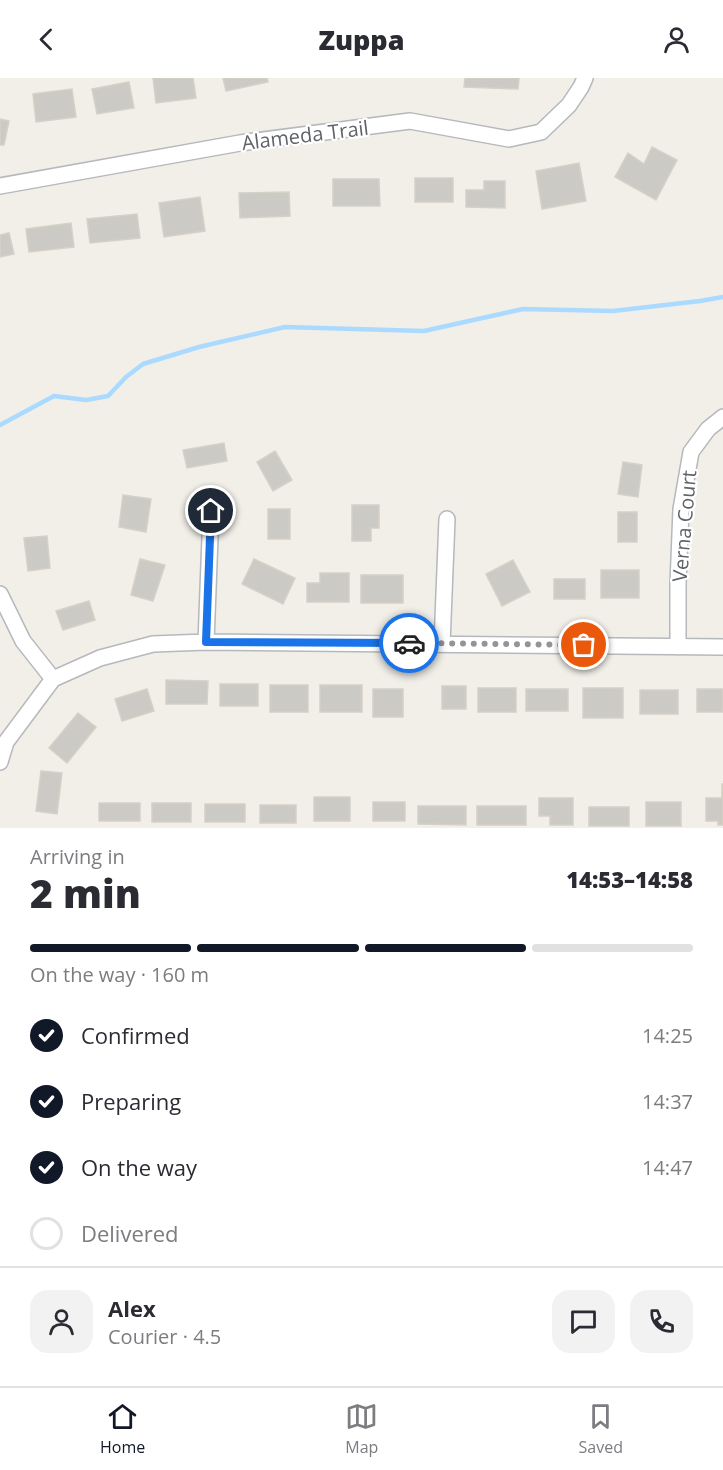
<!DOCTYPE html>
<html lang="en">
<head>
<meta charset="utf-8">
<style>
  body { margin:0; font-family:"Open Sans",sans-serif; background:#f2f2f3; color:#2b2b33; height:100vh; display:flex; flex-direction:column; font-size:22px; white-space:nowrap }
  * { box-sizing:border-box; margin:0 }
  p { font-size:20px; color:#7c7c81 }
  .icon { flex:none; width:33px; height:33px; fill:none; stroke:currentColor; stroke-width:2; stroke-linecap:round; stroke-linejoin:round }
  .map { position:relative; height:750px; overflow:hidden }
  .details { display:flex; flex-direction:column; background:#fff; flex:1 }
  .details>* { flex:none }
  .pin { position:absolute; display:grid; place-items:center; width:51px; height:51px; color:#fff; margin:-26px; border:3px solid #fff; border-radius:50%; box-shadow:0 2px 6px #0007 }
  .courier { position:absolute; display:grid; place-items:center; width:60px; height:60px; margin:-30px; border:4px solid #1a73e8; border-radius:50%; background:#fff; color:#222; box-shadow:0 2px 8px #0007 }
  .headline em { font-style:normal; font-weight:800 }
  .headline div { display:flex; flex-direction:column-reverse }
  .headline { display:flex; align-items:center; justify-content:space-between; height:102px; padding:0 30px }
  h1 { font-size:39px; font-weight:800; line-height:45px }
  .bar { display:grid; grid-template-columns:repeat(4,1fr); gap:9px 6px; align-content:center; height:72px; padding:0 30px }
  .bar i { height:8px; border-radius:4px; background:#e1e1e2 }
  .bar .selected { background:#111827 }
  .bar p { grid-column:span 4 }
  .line { display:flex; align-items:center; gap:15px; padding:0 30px; border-top:2px solid #e1e1e2 }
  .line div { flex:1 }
  .round { display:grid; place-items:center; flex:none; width:63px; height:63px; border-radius:18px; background:#f2f2f3 }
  ol { padding:0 30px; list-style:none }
  li { display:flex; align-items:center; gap:18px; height:66px }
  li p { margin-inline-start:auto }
  li .icon { padding:6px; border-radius:50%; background:#111827; color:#fff; stroke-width:4 }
  li:last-child { color:#7c7c81 }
  li i { width:33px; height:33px; border:3px solid #e1e1e2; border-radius:50% }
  header { display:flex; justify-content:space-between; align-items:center; height:78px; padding:0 30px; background:#fff; font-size:27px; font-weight:800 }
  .menu { display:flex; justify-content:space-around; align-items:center; height:84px; border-top:2px solid #e1e1e2; background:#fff; font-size:16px; color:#7c7c81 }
  .menu a { display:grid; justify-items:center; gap:3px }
  .menu .selected { color:#111827 }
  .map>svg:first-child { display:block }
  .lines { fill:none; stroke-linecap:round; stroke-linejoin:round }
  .stream { stroke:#aadaff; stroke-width:4.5 }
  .building { fill:#cccac5; stroke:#d6d1c6; stroke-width:1.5 }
  .street-casing { stroke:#b5b8bc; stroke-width:18 }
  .street { stroke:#fff; stroke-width:15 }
  .done { stroke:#929495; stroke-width:6; stroke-dasharray:0 10.8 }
  .route { stroke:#1a73e8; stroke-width:8 }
  .labels { text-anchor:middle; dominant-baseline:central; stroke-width:4.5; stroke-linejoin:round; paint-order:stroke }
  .street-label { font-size:20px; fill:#5f6368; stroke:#fff }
</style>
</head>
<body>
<header><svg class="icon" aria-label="back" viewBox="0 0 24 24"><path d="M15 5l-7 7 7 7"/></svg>Zuppa<svg class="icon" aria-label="person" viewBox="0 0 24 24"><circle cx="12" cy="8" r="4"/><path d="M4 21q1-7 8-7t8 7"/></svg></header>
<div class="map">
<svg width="723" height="750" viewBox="0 0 723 750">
  <rect width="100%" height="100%" fill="#f1efe8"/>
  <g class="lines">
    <path class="stream" d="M0 347 54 318 86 322 108 318 126 299 143 286 199 269 285 249 424 253 523 231 613 233 700 223 723 219"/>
  </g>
  <path class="building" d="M153 0H193L196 20 156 25Z
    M223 0H267L268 4 226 13Z
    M465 0H519L518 11 464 9Z
    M129 4 134 30 97 36 92 11Z
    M72 11 76 39 36 44 33 16Z
    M0 41 9 43 4 67H0Z
    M652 69 677 82 656 122 615 99 628 75 644 86Z
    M579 85 586 123 542 131 536 93Z
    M415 100H453V124H415Z
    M333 101H379L380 128H333Z
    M484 103H505V130L466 129V112H484Z
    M289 114 290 138 240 140 239 115Z
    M200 119 205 153 164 159 159 125Z
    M137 136 140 160 90 165 87 141Z
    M71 145 74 169 29 174 26 151Z
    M9 155 14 176 0 179V157Z
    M224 365 227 383 187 390 183 372Z
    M275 373 292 402 273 413 257 384Z
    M623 384 642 387 638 419 618 416Z
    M123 417 151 421 146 454 119 449Z
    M352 427H379V450H371V463H352Z
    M268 431H290V461H268Z
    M618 434H637V464H618Z
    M47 458 50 490 28 493 24 460Z
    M140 481 165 487 153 523 131 517Z
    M254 481 295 500 283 526 242 506Z
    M513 482 530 514 502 528 486 496Z
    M601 492H639V520H601Z
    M320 495H349V524H307V505H320Z
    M361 497H403V525H361Z
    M554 501H585V521H554Z
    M89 523 95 542 63 552 56 533Z
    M166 602 208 603 207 626H166Z
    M220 606H258V628H220Z
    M270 607H308V634H270Z
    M320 607H362V634H320Z
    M442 608H466V631H442Z
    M478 610H516V634H478Z
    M583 610H623V640H583Z
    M147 611 154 633 122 643 115 621Z
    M373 611H403V639H373Z
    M526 611H568V633H526Z
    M697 611H723V634H697Z
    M640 612H678V636H640Z
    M78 635 96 649 67 685 49 670Z
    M41 693 62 695 57 736 36 733Z
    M722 706H723V747H718V743H706V720H722Z
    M314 719H350V743H314Z
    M539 720H573V747H550V738H539Z
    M373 724H405V743H373Z
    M646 724H681V748H646Z
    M99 725H140V743H99Z
    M152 725H191V744H152Z
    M205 726H245V744H205Z
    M260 727H296V745H260Z
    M418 728H466V747L418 746Z
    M477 728H526V747H477Z
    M589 729H629V748H589Z"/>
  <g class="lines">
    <g class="street-casing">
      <path id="street" d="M0 108 240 65 410 43 509 61 541 54 569 27 581 9 585 0
        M0 516 23 563 53 601
        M206 564 211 433
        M442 566 447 441
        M678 569V506L681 431 691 374 708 351 723 339
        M0 684 6 664 53 601 100 580 153 566 206 564 723 569"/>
    </g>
    <use href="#street" class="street"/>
  </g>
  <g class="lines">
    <path class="done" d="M409 565 584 567"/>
    <path class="route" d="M211 433 206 564 409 565"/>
  </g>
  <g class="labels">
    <g class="street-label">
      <text transform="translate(305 57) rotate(-7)">Alameda Trail</text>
      <text transform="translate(684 448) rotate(-85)">Verna Court</text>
    </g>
  </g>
</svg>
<div class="pin" style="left:584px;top:567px;background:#ea580c"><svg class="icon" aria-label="bag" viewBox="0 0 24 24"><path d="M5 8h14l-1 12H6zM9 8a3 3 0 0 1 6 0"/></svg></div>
<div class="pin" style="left:211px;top:433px;background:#1f2937"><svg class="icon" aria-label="home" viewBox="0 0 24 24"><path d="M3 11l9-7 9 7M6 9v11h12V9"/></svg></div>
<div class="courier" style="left:409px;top:565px"><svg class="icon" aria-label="car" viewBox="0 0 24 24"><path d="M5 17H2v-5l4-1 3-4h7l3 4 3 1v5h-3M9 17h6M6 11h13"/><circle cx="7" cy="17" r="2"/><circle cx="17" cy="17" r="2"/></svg></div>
</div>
<section class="details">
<div class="headline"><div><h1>2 min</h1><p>Arriving in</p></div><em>14:53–14:58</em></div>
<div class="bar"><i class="selected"></i><i class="selected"></i><i class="selected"></i><i></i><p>On the way · 160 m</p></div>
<ol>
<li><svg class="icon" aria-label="check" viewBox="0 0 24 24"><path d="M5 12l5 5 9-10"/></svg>Confirmed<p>14:25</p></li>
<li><svg class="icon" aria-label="check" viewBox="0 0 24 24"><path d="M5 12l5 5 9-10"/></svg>Preparing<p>14:37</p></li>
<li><svg class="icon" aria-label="check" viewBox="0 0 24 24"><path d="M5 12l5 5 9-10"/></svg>On the way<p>14:47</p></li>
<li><i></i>Delivered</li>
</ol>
<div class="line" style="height:108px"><a class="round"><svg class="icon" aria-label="person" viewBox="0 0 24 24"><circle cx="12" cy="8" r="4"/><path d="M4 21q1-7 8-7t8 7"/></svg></a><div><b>Alex</b><p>Courier · 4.5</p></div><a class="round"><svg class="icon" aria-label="chat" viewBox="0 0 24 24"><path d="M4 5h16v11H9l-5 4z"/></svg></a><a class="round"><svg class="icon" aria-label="phone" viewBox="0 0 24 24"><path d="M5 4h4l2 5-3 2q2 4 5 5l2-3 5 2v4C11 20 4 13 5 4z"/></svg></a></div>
</section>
<nav class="menu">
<a class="selected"><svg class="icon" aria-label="home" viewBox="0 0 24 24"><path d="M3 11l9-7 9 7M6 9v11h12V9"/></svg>Home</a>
<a><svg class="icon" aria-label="map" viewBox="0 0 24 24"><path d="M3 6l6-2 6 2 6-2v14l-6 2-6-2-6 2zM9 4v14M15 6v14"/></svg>Map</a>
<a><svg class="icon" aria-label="saved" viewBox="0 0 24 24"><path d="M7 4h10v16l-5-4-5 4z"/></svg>Saved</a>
</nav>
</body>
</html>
